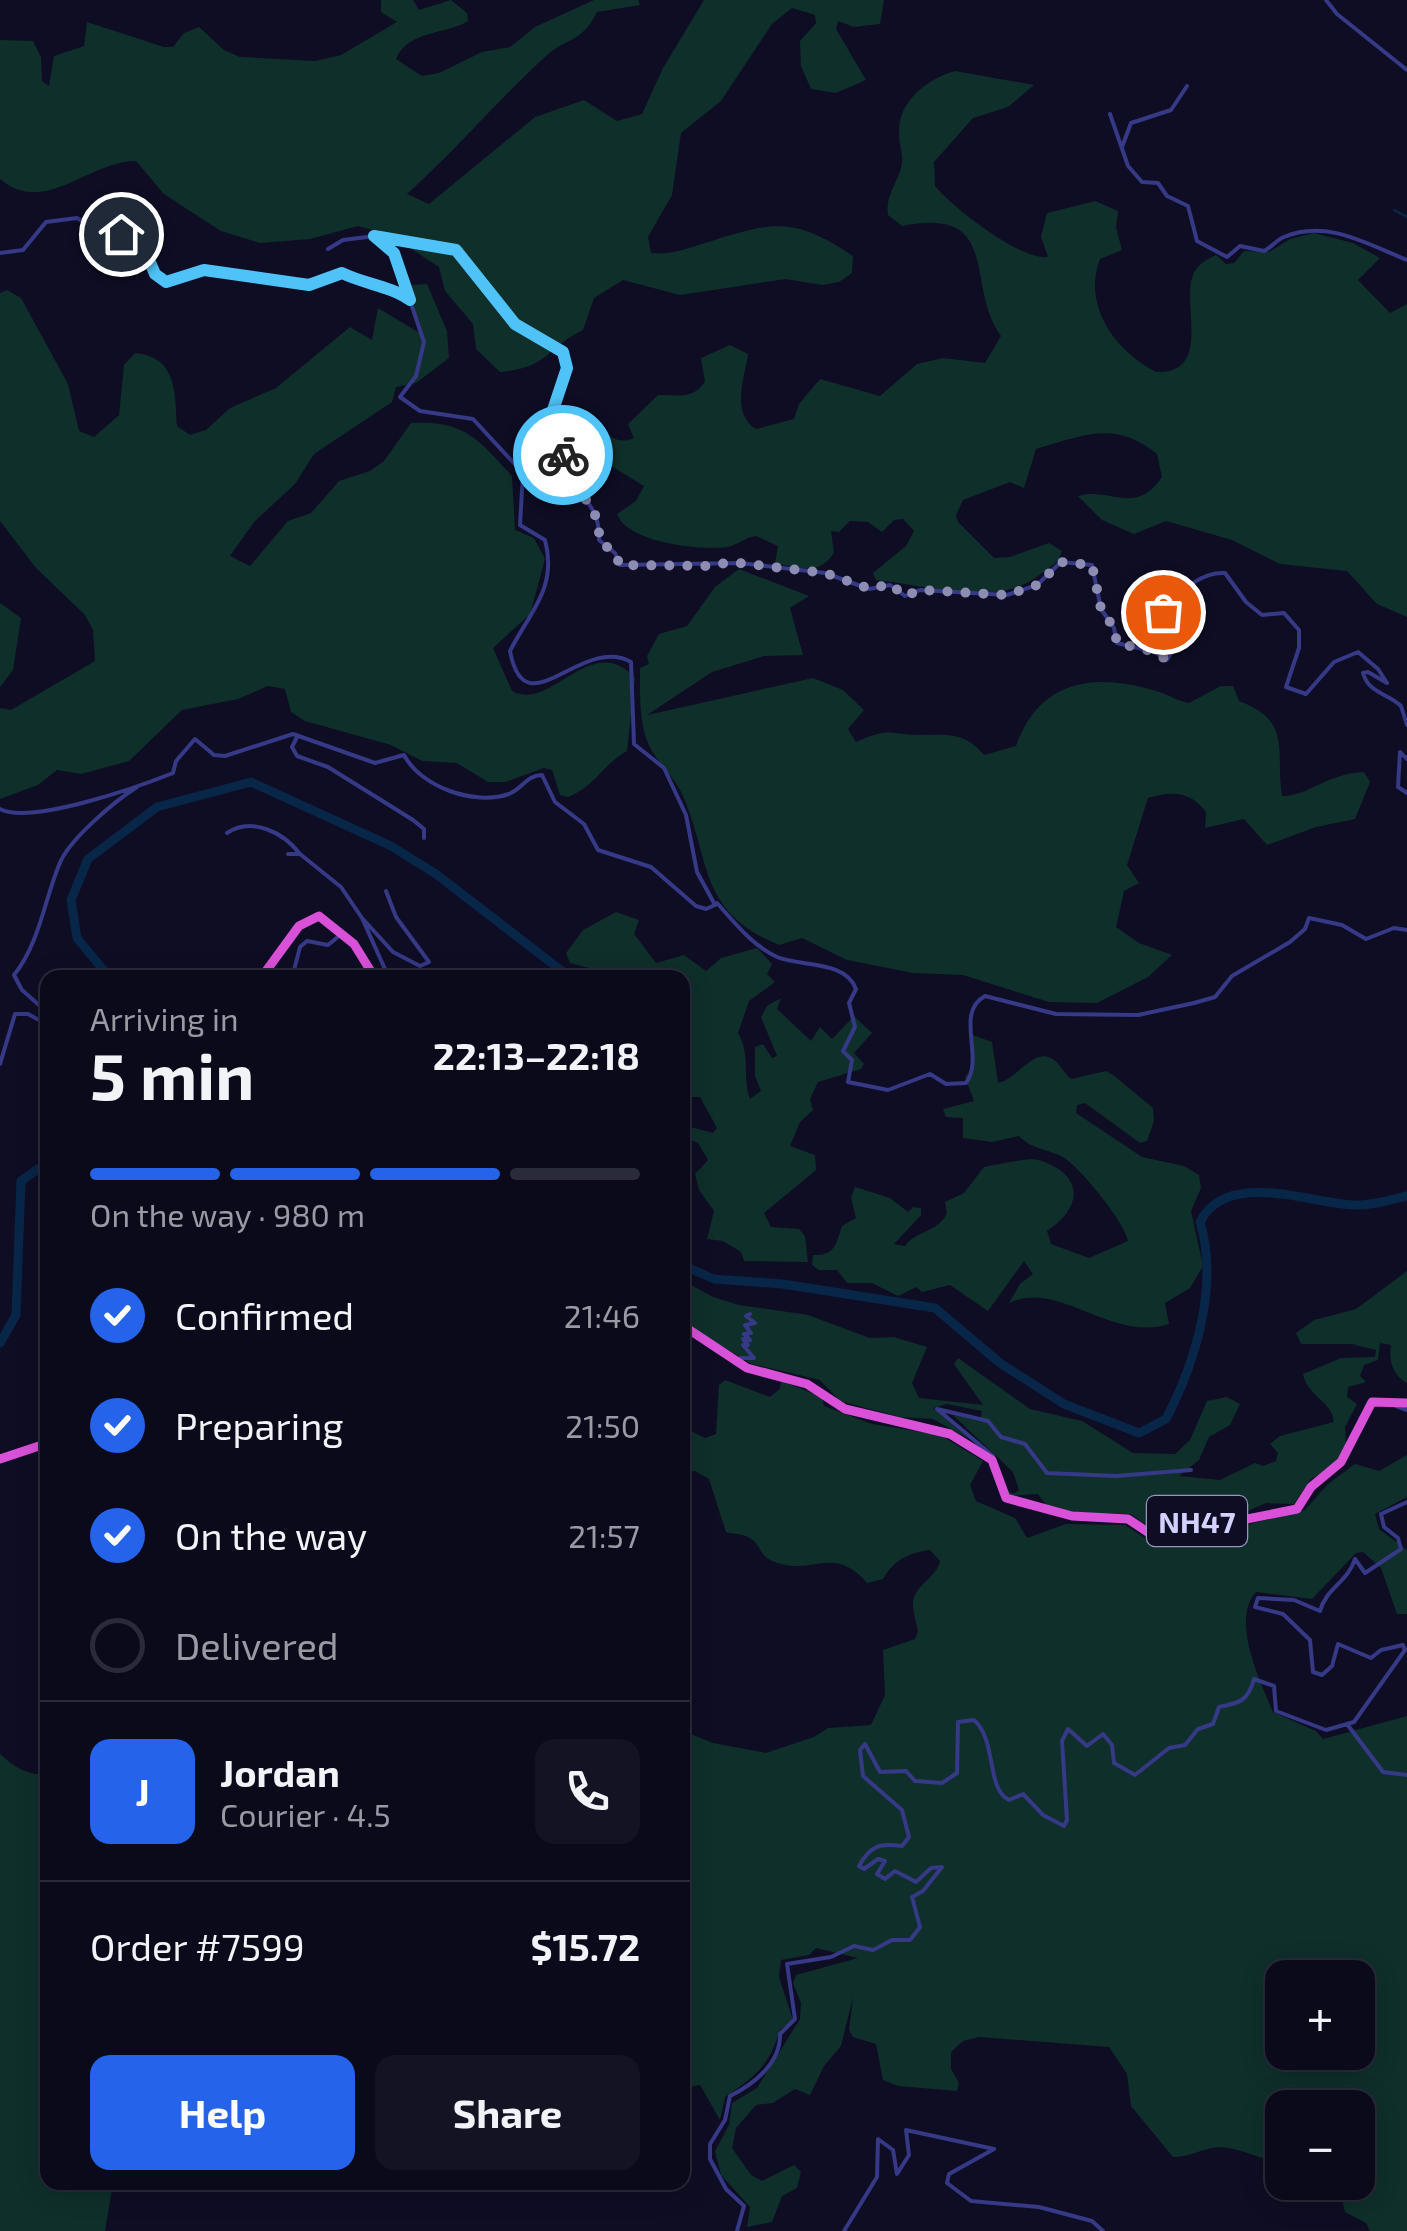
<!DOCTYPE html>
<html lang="en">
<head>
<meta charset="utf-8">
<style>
  body { margin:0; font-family:"Exo 2",sans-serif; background:#131324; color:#f1f3f6; height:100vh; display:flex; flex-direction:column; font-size:38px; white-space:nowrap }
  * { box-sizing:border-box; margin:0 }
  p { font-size:32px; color:#999aa3 }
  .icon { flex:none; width:55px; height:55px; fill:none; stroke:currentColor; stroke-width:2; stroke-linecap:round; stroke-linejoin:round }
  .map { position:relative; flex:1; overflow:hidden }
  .side { position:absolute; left:40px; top:970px; width:650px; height:1220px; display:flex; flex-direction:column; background:#0a0a1b; border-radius:20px; box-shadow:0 5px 25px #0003,0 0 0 2px #2a2b3a }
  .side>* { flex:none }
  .tools { position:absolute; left:1265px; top:1960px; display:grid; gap:20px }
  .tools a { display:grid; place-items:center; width:110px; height:110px; border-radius:20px; background:#0a0a1b; box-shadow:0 5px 25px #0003,0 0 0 2px #2a2b3a; font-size:50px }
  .pin { position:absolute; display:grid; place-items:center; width:85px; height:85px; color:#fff; margin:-42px; border:5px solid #fff; border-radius:50%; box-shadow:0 2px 10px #0007 }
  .courier { position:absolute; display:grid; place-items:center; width:100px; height:100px; margin:-50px; border:8px solid #4fc3f7; border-radius:50%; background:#fff; color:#222; box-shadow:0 2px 12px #0007 }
  .overview em { font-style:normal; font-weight:700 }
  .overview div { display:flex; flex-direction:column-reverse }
  .overview { display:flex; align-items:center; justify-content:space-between; height:170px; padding:0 50px }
  h1 { font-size:65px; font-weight:700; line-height:75px }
  .bar { display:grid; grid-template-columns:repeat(4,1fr); gap:15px 10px; align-content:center; height:120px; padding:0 50px }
  .bar i { height:12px; border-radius:8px; background:#2a2b3a }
  .bar .selected { background:#2563eb }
  .bar p { grid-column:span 4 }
  .line { display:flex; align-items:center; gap:25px; padding:0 50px; border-top:2px solid #2a2b3a }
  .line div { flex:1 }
  .round { display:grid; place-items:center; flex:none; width:105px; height:105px; border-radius:20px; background:#131324 }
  ol { padding:0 50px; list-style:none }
  li { display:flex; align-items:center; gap:30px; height:110px }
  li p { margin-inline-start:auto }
  li .icon { padding:10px; border-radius:50%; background:#2563eb; color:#fff; stroke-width:4 }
  li:last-child { color:#999aa3 }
  li i { width:55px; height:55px; border:5px solid #2a2b3a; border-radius:50% }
  .primary-button { display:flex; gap:20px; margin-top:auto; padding:20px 50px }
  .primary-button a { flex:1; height:115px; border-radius:20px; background:#2563eb; color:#fff; font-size:40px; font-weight:700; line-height:115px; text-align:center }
  .primary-button a+a { background:#131324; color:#f1f3f6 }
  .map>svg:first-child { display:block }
  .green { fill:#0f2f2b; fill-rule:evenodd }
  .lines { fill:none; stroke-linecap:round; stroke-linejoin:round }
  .stream { stroke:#082648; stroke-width:2.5 }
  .river { stroke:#082648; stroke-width:9 }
  .minor { stroke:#353986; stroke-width:4 }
  .trunk { stroke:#d851d8; stroke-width:9 }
  .done { stroke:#8d8cb2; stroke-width:10; stroke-dasharray:0 18 }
  .route { stroke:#4fc3f7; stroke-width:12 }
  .labels { text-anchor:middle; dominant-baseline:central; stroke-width:10; stroke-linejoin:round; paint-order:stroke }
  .shield { fill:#0e0d24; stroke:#9696bd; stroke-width:2.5 }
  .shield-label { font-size:30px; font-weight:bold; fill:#d1d0ff }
</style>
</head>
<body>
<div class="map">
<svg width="1407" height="2231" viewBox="0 0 1407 2231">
  <rect width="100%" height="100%" fill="#0e0d24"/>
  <path class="green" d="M381 0H413L419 10 451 0 467 13 468 21C445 35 408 30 396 59L422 76 439 73 482 52 510 47 535 27 594 0H638L640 5 597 12C581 44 568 36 546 56 498 100 456 150 407 194L429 204 535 117 584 100 617 121 642 114 663 68 704 0H884L880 24 854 27 838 21 836 29 866 80 836 93 811 89 801 66 800 41 816 23 815 15 792 8 772 24 721 101 681 133 672 195 648 237 651 253C671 255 686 249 705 243 773 222 792 215 853 256L852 273 839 282 822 285 786 279 680 295 623 280 594 298 583 330C545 348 551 367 500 372L476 349 473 324 445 291 439 267 390 235 358 226 310 239 260 243 221 231 193 213 164 194 136 161C88 161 45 217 0 179V40L33 41 41 57 42 81 49 86 54 56 84 46 87 22 164 47H173L184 33 199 27 224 50 240 57 315 61 341 55 397 22 381 12Z
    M955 71 1034 85 1008 107 973 118 934 162 935 186C952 207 1021 261 1048 257L1041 237 1047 213 1095 201 1118 211 1116 227 1122 250 1100 259C1082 305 1115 351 1156 372 1213 374 1181 304 1193 275 1197 264 1206 260 1216 255L1226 264 1234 263 1244 251 1269 252 1290 239 1314 233 1353 243 1380 258 1358 280 1390 313 1407 304V617L1377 604 1347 571 1280 564 1232 540 1166 521 1134 534 1102 520 1078 496C1109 486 1135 517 1162 477L1157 454C1115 420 1085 435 1036 449L1024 488 1010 482 963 500 956 515 958 522 994 558 1010 557 1049 543 1062 551C1059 563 1051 566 1042 573 997 610 930 585 876 580L873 573 906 546 914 531 903 519 894 520 882 532 868 522 850 521 839 532 831 531 834 553C818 576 801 568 775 563L778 546 756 536C745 537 738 545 727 547 700 551 626 542 617 514L636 501 644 486 593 455 556 420 558 412C592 397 603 453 634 438L628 424 658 395C677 394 691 401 705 382L701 358 730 345 748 354C745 377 730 413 756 429L794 419 799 404 820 379 880 396 917 364 943 358 985 363 1001 336C964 285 1003 206 902 226L888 215C885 193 900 181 902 162 903 152 898 141 899 131 899 100 929 78 955 71Z
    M427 284 447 331 449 358 416 383 396 387 392 402 314 454 295 484 254 522 230 556 250 566 288 521 311 513 339 481 370 471 384 461 411 423C465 420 478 439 512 476L515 530 534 538 545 559 530 614 493 648 512 691C551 713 591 629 635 678L627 751C603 764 596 786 568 797L560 795 552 770 544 768 505 782H488L457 763 422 761 391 745 305 721 291 712 285 689 268 686 238 699 182 710 129 761 81 774 57 770 38 785 0 799V708L11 710 95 661 93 630 85 615 36 568 0 521V293L7 290 21 298 68 384 79 431 94 437 119 415 124 365 135 353C177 357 175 392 177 426L190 435 206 430 230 408 276 388 350 327 372 340 378 308 418 332 411 285Z
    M739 569 809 596 790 608 803 655 764 656 712 672 647 715 813 678 843 690 864 710 848 729 856 742C890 727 886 734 919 735 947 735 964 731 984 755L1016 746C1040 678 1097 672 1159 692 1170 695 1177 701 1189 703L1221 686H1233L1239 701C1293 721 1275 751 1282 796 1305 797 1329 773 1364 772L1370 782 1355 819 1316 827 1267 845 1244 819 1205 828 1206 812C1190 791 1172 791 1148 798L1127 865 1139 883 1124 891 1116 927 1139 943 1172 955 1148 977 1097 1003 1049 1002 963 975 913 973 847 960 802 938 779 945C698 912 711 861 683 796 674 775 652 758 646 738 639 717 640 690 640 668L649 664 647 656 659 634 687 626 715 587Z
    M0 603 21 618 13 670 0 687Z
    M616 912 639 920 634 934 656 963 684 955 706 971 721 958 757 948 772 964 767 974 775 982 749 1001 738 1033C751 1055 742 1077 750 1099L761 1091 755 1076V1047L763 1044 772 1058 777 1056 761 1017 767 1006 781 998 777 1009 811 1041 820 1027 832 1039 854 1016 872 1033 854 1053 864 1064 861 1069 818 1082 810 1099 813 1110 800 1122 790 1146 815 1155 816 1170 764 1213 771 1227 799 1229 805 1236 808 1262 744 1261 741 1252 723 1241 707 1239 714 1211 699 1190 695 1174 708 1160 698 1143 683 1137V1125L713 1133 717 1128 700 1097H683L682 978 592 977 589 968 570 963 566 953 583 930Z
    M973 1035 992 1042 998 1083C1017 1080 1035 1045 1054 1060 1061 1065 1064 1073 1071 1079L1106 1071 1113 1075 1153 1108 1154 1121 1147 1141 1140 1143 1085 1103 1077 1105 1076 1113 1142 1157 1184 1166 1199 1175 1201 1188 1191 1211 1203 1266 1190 1288 1165 1303 1169 1324C1111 1343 1059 1279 1009 1303L1020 1284 1033 1274 1024 1261 988 1311 950 1285 922 1292 916 1287 898 1296 872 1283H847L837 1270H819L812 1265 813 1255C836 1256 836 1243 842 1226L856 1218 851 1198 855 1187 890 1198 908 1212 913 1207 921 1208V1215L894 1244 905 1246C916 1230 938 1233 947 1213L945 1202 964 1193 984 1167C995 1165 1030 1157 1038 1160 1083 1173 1085 1206 1047 1231L1051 1244 1089 1258 1128 1241C1126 1224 1078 1164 1061 1156 1044 1148 1033 1150 1019 1136L992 1142 963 1138V1118L946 1117 943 1109 974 1101 965 1077 970 1071Z
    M1407 1271V1383C1393 1375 1388 1361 1391 1345L1380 1343 1378 1360 1364 1365 1360 1376 1366 1382 1348 1387 1347 1397 1357 1404 1345 1427 1346 1445 1334 1465 1310 1480 1294 1504 1266 1503 1229 1519 1189 1515 1158 1534 1131 1514 1068 1513 1048 1508 1038 1494 1008 1496 1004 1487 1013 1494 1019 1490 1013 1472 953 1415 980 1421 982 1411 947 1404 933 1408 969 1439 933 1419 900 1417 840 1401 820 1380 752 1364 683 1323 682 1280 713 1297 739 1305 808 1315 870 1338 894 1337 927 1347 912 1383 919 1398 983 1405 954 1364 958 1358 1030 1409 1082 1421 1133 1453 1175 1454 1190 1440 1207 1401 1227 1397 1240 1404 1230 1425 1209 1437 1199 1460 1179 1476 1220 1480 1255 1463 1263 1466 1276 1461 1278 1453 1270 1444 1280 1436 1334 1422C1332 1401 1307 1396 1303 1374L1341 1358 1375 1357 1376 1350 1352 1344H1301L1296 1333 1314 1320 1356 1309Z
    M725 1380 770 1397 780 1389 781 1381 822 1397 824 1406 872 1424 940 1435 983 1461 970 1485 976 1501 1015 1518 1027 1538 1066 1524 1125 1525 1154 1544 1202 1525 1231 1529 1305 1510 1328 1484 1355 1464 1379 1471 1407 1455V1497L1375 1514 1379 1529 1407 1550V1614H1397L1381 1568 1363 1552 1356 1553 1312 1599 1256 1592C1230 1620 1261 1683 1273 1712L1316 1731 1323 1739 1407 1716V2231H1370L1366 2223 1345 2212 1338 2183 1358 2182V2108H1282V2164C1260 2160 1235 2144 1212 2148 1197 2151 1188 2157 1173 2157L1131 2106 1127 2074 1109 2047 979 2037 963 2041 951 2052V2069L959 2083 957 2091 898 2086 883 2080 876 2044 853 2037 849 2030 853 1997 841 2046 824 2066 810 2095 795 2089 773 2103 756 2105 736 2128 732 2148 751 2175 762 2181 794 2165 801 2172 797 2188 782 2196 772 2222 747 2227 750 2207 721 2175 715 2151 729 2125 732 2103 757 2088 800 2019 801 2003 793 1983 796 1975 858 1958 816 1948 809 1955 781 1960 779 1977 793 2020 780 2030C768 2068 756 2075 725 2097L720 2120 700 2085 683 2088V1731L713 1743 766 1753 814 1737 828 1728 871 1725 885 1695 883 1650 915 1639 918 1632C917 1623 913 1614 913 1605 912 1586 936 1579 940 1561L930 1550C908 1553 894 1560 883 1579L867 1583C832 1543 814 1578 772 1561 760 1556 760 1544 750 1538 744 1534 733 1534 726 1532L709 1479 695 1471 687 1472 683 1492V1427L705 1438 716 1434 719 1385ZM1282 1978H1358V2052H1282Z
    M0 1754C14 1767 28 1776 47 1774L48 2182 113 2183 105 2231H0Z"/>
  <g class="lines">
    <path class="stream" d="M1394 210 1407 217"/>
    <path class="river" d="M110 978 77 938 71 900 88 859 157 807 251 782 391 846 436 874 571 978
      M682 1265 714 1279 783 1284 935 1308 1000 1363 1064 1404 1139 1433 1166 1419C1196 1361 1219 1285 1200 1222 1227 1169 1309 1203 1353 1205 1370 1206 1390 1200 1407 1196
      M0 1343 16 1315 21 1181 48 1162"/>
    <path class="minor" d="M1326 0 1337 14 1407 70
      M1110 114 1128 166 1142 182 1158 183 1167 196 1188 206 1197 241 1227 257 1240 246 1264 251C1272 247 1276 240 1284 237 1327 219 1367 244 1407 260
      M1122 147 1131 123 1171 110 1187 86
      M377 236 456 250 515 324 563 352C572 371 555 385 552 404 548 428 566 444 560 467 576 493 601 505 599 540L615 553 620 565 740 563 825 573 869 589 890 585 905 596 920 590 1007 595 1037 585 1061 562 1092 565 1101 609 1114 628 1117 643 1155 652 1167 660 1171 653 1157 637 1152 620C1173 603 1194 571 1225 573L1246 602 1262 615 1284 613 1299 630V648L1286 687 1306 694 1334 662 1358 652 1378 669 1387 683 1368 672 1363 673C1369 694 1388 693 1401 706L1407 725
      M0 253 23 250 46 222 77 218 97 230 141 241 155 274 166 282 203 269 309 285 341 273C364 284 390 286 410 300
      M297 737 292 747 297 756 328 767 413 820 424 829V838
      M1407 759 1400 752 1398 787 1407 793
      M0 809C31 825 138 787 173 773L176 761 195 739 214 755 225 756 293 734 375 763 404 755C421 787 474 806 509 794 522 789 527 775 542 775L555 802 584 824 598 850 651 867 696 906 706 909 715 905 697 872 686 815 664 768 634 744 631 662C581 634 525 731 510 651 529 613 558 588 545 540L520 525 523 473 473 419 420 411 400 397 416 376 424 342 394 253 375 236 343 240 328 249
      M227 833C252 816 284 833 300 854
      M288 854H300L341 887 362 918
      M386 891 396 917 429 962 420 966 393 952 362 918 389 978
      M717 903C734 922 753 946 777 957 801 967 845 960 856 989L849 1003 855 1027 843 1051 852 1060 848 1082 888 1090 930 1074 946 1084 966 1083C985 1057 954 1013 985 996L1056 1014 1138 1015 1194 1003 1215 997 1232 976 1290 942 1305 929 1309 918 1342 925 1366 939 1394 928 1407 930
      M292 978 300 947 307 941 328 945 339 936
      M48 1013 22 990 14 975C39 944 44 902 59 865 68 840 115 801 137 787
      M0 1064 15 1014H28L48 1025
      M740 1358H754L743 1345H748L743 1339 750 1340 744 1334 751 1333 745 1325 755 1323 746 1316 750 1314
      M1396 1406 1407 1410
      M993 1456 937 1409 988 1421 1001 1437 1025 1444 1047 1473 1116 1476 1191 1470
      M1347 1724 1383 1772 1407 1775
      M737 2231 744 2206 726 2189 710 2159V2144L725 2120 730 2096C754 2084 781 2063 780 2034L795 2019 787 1964 831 1957 854 1946 873 1950 892 1940H910L920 1927 912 1897 923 1891 942 1867 931 1868 916 1882 895 1871 885 1879 877 1874 885 1861 878 1859 864 1869 859 1866C870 1846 879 1843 902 1846L909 1837 902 1810 863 1776 860 1750 865 1744 880 1772 906 1771 915 1781 942 1783 957 1773 958 1722 974 1720C997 1740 986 1789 1009 1800L1023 1794 1043 1815 1064 1826 1067 1820 1062 1741 1068 1729 1087 1746 1103 1734 1112 1745 1114 1763 1135 1775 1169 1748 1185 1745 1198 1729 1213 1724 1219 1707C1240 1703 1248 1701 1254 1679L1274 1686 1276 1711 1326 1730 1354 1722 1405 1650 1403 1645 1381 1650 1371 1658 1338 1644 1332 1666 1322 1675 1313 1672 1310 1640 1283 1614 1255 1607 1258 1598 1294 1600 1320 1611C1326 1588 1348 1582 1355 1559L1365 1573 1401 1549 1398 1538 1384 1527 1381 1514 1407 1502
      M844 2231 877 2177 878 2139 893 2150 897 2174 909 2155 906 2130 994 2149 949 2174 947 2183 971 2201 1039 2207 1092 2221 1103 2231"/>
    <path class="trunk" d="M261 978 299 926 319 916 354 944 375 978
      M682 1325 747 1368 807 1384 845 1409 950 1434 992 1460 1006 1498 1072 1516 1128 1519 1155 1537H1167L1190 1520 1227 1523 1297 1509 1311 1487 1341 1462 1372 1402 1407 1403
      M0 1459 48 1443"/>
  </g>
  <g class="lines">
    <path class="done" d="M563 455 560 466C576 493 601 505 599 540L615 554 620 565 712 566 730 562 825 573 870 589 890 584 905 596 920 590 1007 595 1037 585 1061 562 1092 565 1101 609 1114 628 1117 643 1155 652 1167 660 1172 653 1152 625 1163 612"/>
    <path class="route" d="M121 234 141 241 155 274 166 282 204 270 309 285 342 273C364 284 391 286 410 300L394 253 374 236 456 250 515 324 563 352 567 368 551 416 563 455"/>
  </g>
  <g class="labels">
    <rect class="shield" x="1147" y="1496" width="100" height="50" rx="8"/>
    <g class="shield-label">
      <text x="1197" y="1521">NH47</text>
    </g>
  </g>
</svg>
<div class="tools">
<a>+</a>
<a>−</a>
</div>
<div class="pin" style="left:1163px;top:612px;background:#ea580c"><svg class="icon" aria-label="bag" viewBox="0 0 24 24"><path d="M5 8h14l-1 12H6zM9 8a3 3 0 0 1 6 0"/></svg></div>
<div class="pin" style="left:121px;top:234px;background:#1f2937"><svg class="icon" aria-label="home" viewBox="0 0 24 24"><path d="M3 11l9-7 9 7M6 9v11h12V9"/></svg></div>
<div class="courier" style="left:563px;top:455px"><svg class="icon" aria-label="bike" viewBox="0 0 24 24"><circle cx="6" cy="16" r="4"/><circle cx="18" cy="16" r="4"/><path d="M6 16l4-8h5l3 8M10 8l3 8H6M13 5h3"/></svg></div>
<section class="side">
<div class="overview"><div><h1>5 min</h1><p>Arriving in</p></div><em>22:13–22:18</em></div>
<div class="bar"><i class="selected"></i><i class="selected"></i><i class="selected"></i><i></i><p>On the way · 980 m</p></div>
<ol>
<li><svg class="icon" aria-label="check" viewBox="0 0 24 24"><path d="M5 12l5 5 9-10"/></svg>Confirmed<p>21:46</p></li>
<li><svg class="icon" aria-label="check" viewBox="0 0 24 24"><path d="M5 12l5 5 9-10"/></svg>Preparing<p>21:50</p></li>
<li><svg class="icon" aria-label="check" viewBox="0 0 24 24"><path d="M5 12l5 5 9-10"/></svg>On the way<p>21:57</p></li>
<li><i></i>Delivered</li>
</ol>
<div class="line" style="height:180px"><b class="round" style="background:#2563eb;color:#fff">J</b><div><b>Jordan</b><p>Courier · 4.5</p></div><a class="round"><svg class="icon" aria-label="phone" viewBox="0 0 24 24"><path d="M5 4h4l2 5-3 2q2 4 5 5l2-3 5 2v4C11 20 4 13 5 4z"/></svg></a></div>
<div class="line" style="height:130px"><div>Order #7599</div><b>$15.72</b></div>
<div class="primary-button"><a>Help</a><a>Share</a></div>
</section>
</div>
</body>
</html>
